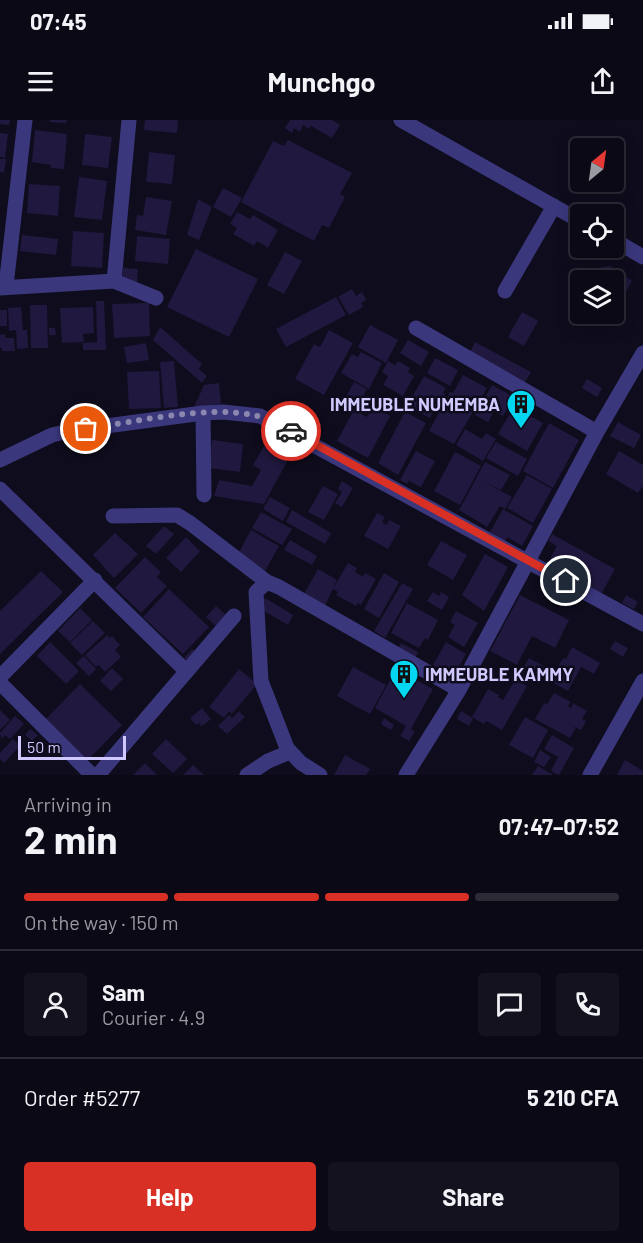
<!DOCTYPE html>
<html lang="en">
<head>
<meta charset="utf-8">
<style>
  body { margin:0; font-family:Barlow,sans-serif; background:#14121f; color:#f1f3f6; height:100vh; display:flex; flex-direction:column; font-size:22px; white-space:nowrap }
  * { box-sizing:border-box; margin:0 }
  p { font-size:20px; color:#9a9aa1 }
  .icon { flex:none; width:33px; height:33px; fill:none; stroke:currentColor; stroke-width:2; stroke-linecap:round; stroke-linejoin:round }
  .map { position:relative; height:655px; overflow:hidden }
  .details { display:flex; flex-direction:column; background:#0b0916; flex:1 }
  .details>* { flex:none }
  .needle { width:39px; rotate:29deg }
  .fabs { position:absolute; left:570px; top:18px; display:grid; gap:12px }
  .fabs a { display:grid; place-items:center; width:54px; height:54px; border-radius:6px; background:#0b0916; box-shadow:0 3px 15px #0003,0 0 0 2px #2b2a35; font-size:30px }
  .scale { position:absolute; left:18px; bottom:15px; width:108px; box-sizing:border-box; padding-left:6px; border:3px solid #cfc9fe; border-top:0; font-size:16px; line-height:21px; white-space:nowrap; color:#cfc9fe; -webkit-text-stroke:4px #0f0c1d; paint-order:stroke }
  .pin { position:absolute; display:grid; place-items:center; width:51px; height:51px; color:#fff; margin:-26px; border:3px solid #fff; border-radius:50%; box-shadow:0 2px 6px #0007 }
  .courier { position:absolute; display:grid; place-items:center; width:60px; height:60px; margin:-30px; border:4px solid #d93025; border-radius:50%; background:#fff; color:#222; box-shadow:0 2px 8px #0007 }
  .head em { font-style:normal; font-weight:700 }
  .head div { display:flex; flex-direction:column-reverse }
  .head { display:flex; align-items:center; justify-content:space-between; height:102px; padding:0 24px }
  h1 { font-size:39px; font-weight:700; line-height:45px }
  .bar { display:grid; grid-template-columns:repeat(4,1fr); gap:9px 6px; align-content:center; height:72px; padding:0 24px }
  .bar i { height:8px; border-radius:4px; background:#2b2a35 }
  .bar .on { background:#d93025 }
  .bar p { grid-column:span 4 }
  .line { display:flex; align-items:center; gap:15px; padding:0 24px; border-top:2px solid #2b2a35 }
  .line div { flex:1 }
  .round { display:grid; place-items:center; flex:none; width:63px; height:63px; border-radius:6px; background:#14121f }
  .action { display:flex; gap:12px; margin-top:auto; padding:12px 24px }
  .action a { flex:1; height:69px; border-radius:6px; background:#d93025; color:#fff; font-size:24px; font-weight:700; line-height:69px; text-align:center }
  .action a+a { background:#14121f; color:#f1f3f6 }
  .status { display:flex; justify-content:space-between; align-items:center; height:42px; padding:0 30px; background:#0b0916; direction:ltr }
  .status svg { height:16px; fill:currentColor }
  header { display:flex; justify-content:space-between; align-items:center; height:78px; padding:0 24px; background:#0b0916; font-size:27px; font-weight:700 }
  .map>svg:first-child { display:block }
  .building { fill:#20183e }
  .lines { fill:none; stroke-linecap:round; stroke-linejoin:round }
  .minor { stroke:#3a377c; stroke-width:15 }
  .done { stroke:#8c87af; stroke-width:6; stroke-dasharray:0 10.8 }
  .route { stroke:#d93025; stroke-width:8 }
  .labels { text-anchor:middle; dominant-baseline:central; stroke-width:5; stroke-linejoin:round; paint-order:stroke }
  .poi-label { font-size:18px; font-weight:bold; fill:#cfc9fe; stroke:#0f0c1d; text-anchor:end }
</style>
</head>
<body>
<div class="status"><b>07:45</b><svg viewBox="0 0 49 12"><path d="M0 12V9h3v3zM5 12V6h3v6zM10 12V3h3v9zM15 12V0h3v12zM26 1h20v11H26zM47 4h2v5h-2z"/></svg></div>
<header><svg class="icon" aria-label="menu" viewBox="0 0 24 24"><path d="M4 6h16M4 12h16M4 18h16"/></svg>Munchgo<svg class="icon" aria-label="share" viewBox="0 0 24 24"><path d="M12 15V3M7 8l5-5 5 5M5 13v7h14v-7"/></svg></header>
<div class="map">
<svg width="643" height="655" viewBox="0 0 643 655">
  <rect width="100%" height="100%" fill="#0f0c1d"/>
  <path class="building" d="M0 0H10L9 5 0 4Z
    M50 0H67L66 3 50 2Z
    M145 0H178L177 13 144 10Z
    M290 0H332L340 5 332 18 311 6 309 9 303 5 300 12 294 8 292 13 285 8Z
    M35 10 67 14 64 49 51 48V45L32 42Z
    M0 13 8 14 5 38 0 37Z
    M85 14 112 17 108 48 82 45Z
    M288 20 352 53 340 74 345 77 329 108 322 105 314 121 241 82 273 21 284 26Z
    M149 32 175 35 172 64 146 62Z
    M0 39H6L4 53 0 52Z
    M79 57 107 61 102 100 74 97Z
    M29 64 60 66 58 96 27 93Z
    M223 68 242 78 231 97 213 87Z
    M146 77 172 81 166 115 135 110 137 95 143 96Z
    M198 79 212 87 199 120 187 115Z
    M237 92 250 99 253 95 278 110 268 128 257 121 254 126 233 114 237 108 230 104Z
    M73 111 104 113 102 148 71 146Z
    M22 115 58 119 56 135 20 131Z
    M137 116 170 119 168 144 135 141Z
    M196 129 258 159 229 217 167 187Z
    M285 132 302 141 284 174 267 165Z
    M610 146 632 161 621 181 614 177V160H591L592 155 600 148Z
    M123 148 138 149 137 164 122 162Z
    M352 169 356 176 362 172 366 180 361 183 363 187 349 195 338 177Z
    M336 177 346 195 286 227 276 209Z
    M96 181H104L106 230H83V223L97 222Z
    M149 183 150 216 114 218 112 184Z
    M30 185H47L48 228H31Z
    M21 187 23 210H27L28 228 17 229 16 210 9 211 8 188Z
    M93 187 94 213 83 214 84 222 62 223 60 188Z
    M0 190H7V206H0Z
    M522 192 538 201 524 226 508 217Z
    M370 205 398 220 386 243 358 227Z
    M160 207 202 244 199 249 207 256 202 263 153 220Z
    M49 208H55L56 215H49Z
    M329 210 353 223 324 275 295 259 314 224 320 227Z
    M5 214V218H14L15 231H2V228H0V215Z
    M408 220 429 232 421 246 400 233Z
    M475 222 531 252 524 264 469 234Z
    M146 223 149 240 127 243 124 227Z
    M361 232 382 243 369 269 341 253 352 234 358 237Z
    M435 238 458 250 450 266 427 253Z
    M174 241 178 287 164 288 160 242Z
    M388 241 395 245 398 241 410 248 408 252 414 256 403 276 383 265 388 256 382 252Z
    M159 251 161 288 129 289 127 252Z
    M463 255 487 268 454 324 429 311 450 272 453 273Z
    M424 256 446 268 443 273 445 274 436 293 433 291 430 298 407 286Z
    M587 259 602 268 597 277 582 268Z
    M354 262 367 269 360 282 347 275Z
    M219 263 221 284 194 287 204 265Z
    M492 265 514 277 503 296 494 291 488 302 475 295Z
    M373 287 390 296 368 338 337 321 354 290 367 297Z
    M514 287 543 303 527 331 498 314Z
    M405 292 426 303 398 355 378 343Z
    M618 302 641 315 634 328 610 316Z
    M549 303 579 320 553 368 523 351Z
    M465 309 482 319 486 313 496 319 483 341 456 325Z
    M270 316 277 320 273 327 290 336 264 384 214 376 219 360 252 366 261 350 253 345Z
    M212 320 243 324 240 352 209 348Z
    M496 322 527 339 518 356 486 338Z
    M416 331 435 341 421 367 409 361 407 364 400 360Z
    M619 331 643 345V366L638 373 606 354Z
    M455 332 481 346 460 385 434 371Z
    M485 342 510 355 501 370 481 360 512 377 505 389 500 386 487 407 459 390Z
    M527 355 552 369 533 403 507 388Z
    M342 361 353 368 342 387 335 383 342 372 338 369Z
    M323 366 338 374 324 400 308 392Z
    M270 377 290 388 283 401 263 389Z
    M503 389 533 406 522 426 507 417 505 421 490 412Z
    M292 390 331 413 325 424 286 402Z
    M261 392 292 409 282 425 252 408Z
    M377 393 385 397 382 402 387 405 389 400 401 406 388 429 364 416Z
    M164 406 174 414 156 434 146 426Z
    M251 410 279 426 265 451 237 436Z
    M115 413 138 434 114 458 93 435Z
    M552 414 615 449 599 478 545 448 557 426 548 421Z
    M186 417 200 431 181 452 166 438Z
    M290 420 317 436 312 445 284 430Z
    M441 421 467 435 453 460 427 445Z
    M485 434 508 447 484 491 462 475Z
    M145 437 161 452 157 457 167 466 141 493 115 468Z
    M348 443 357 448 355 452 363 457 365 453 376 459 361 485 358 483 356 486 336 475 338 472 333 469Z
    M318 449 337 460 324 488 303 476Z
    M41 451 63 472 0 534V491Z
    M384 453 399 462 379 498 364 489Z
    M402 463 413 469 385 518 374 511Z
    M169 469 209 507 183 534 143 497Z
    M433 472 439 476 441 472 449 477 442 490 427 481Z
    M520 475 569 500 555 528 532 516 517 545 490 531Z
    M626 475 638 482 634 489 622 483Z
    M265 478 293 495 288 505 259 488Z
    M407 483 438 500 428 520 425 518 419 528 391 513Z
    M216 486 226 495 216 506 206 497Z
    M80 488 92 500 70 522 58 511Z
    M456 491 478 503 464 527 448 517 455 505 450 502Z
    M93 501 105 513 82 535 70 523Z
    M107 515 110 518 112 516 120 525 115 530 121 537 105 552 99 545 96 547 85 535Z
    M615 521 628 528 623 537 610 529Z
    M50 522 79 551 66 564 37 536Z
    M446 522 466 534 453 557 433 545Z
    M401 523 418 532 413 542 396 532Z
    M572 527 600 543 594 554 581 547 568 571 550 561 563 538 566 539Z
    M192 529 198 533 189 543 184 538Z
    M84 536 96 549 89 556 76 543Z
    M529 538 551 550 546 558 524 546Z
    M353 547 386 565 370 594 337 576Z
    M112 548 123 559 111 571 100 561Z
    M239 549 257 564 232 594 229 591 224 598 209 587Z
    M396 549 433 569 411 609 415 612 409 621 400 616 406 606 375 588Z
    M515 560 527 566 502 610 486 601 484 604 472 597 488 569 499 575 498 577 503 580Z
    M80 564 122 605 85 643 42 603Z
    M554 573 571 582 568 586 571 588 573 583 587 591 582 599 586 601 581 610 567 603 576 608 570 618 535 599 544 583 547 584Z
    M202 588 211 599 202 606 199 603 196 605 190 598Z
    M0 590 10 600 0 610Z
    M239 591 245 597 227 614 218 606 229 595 232 598Z
    M461 591 473 598 469 606 457 599Z
    M15 596 24 604 10 619 5 615 2 619 0 613Z
    M525 597 548 610 533 638 509 625Z
    M384 598 394 605 391 610 381 604Z
    M30 609 38 615 32 621 25 615Z
    M552 615 574 628 559 655 551 651 558 637 544 629Z
    M13 619 20 626 4 643 0 639V633Z
    M166 619 187 639 173 653 152 634Z
    M540 630 551 637 544 647 534 642Z
    M345 635 370 649 366 655H334Z
    M625 640 643 651V655H617Z
    M145 643 157 655H133Z
    M193 645 204 655H183Z
    M538 646 553 655H532Z"/>
  <g class="lines">
    <path class="minor" d="M401 0 580 101
      M614 120 643 137
      M114 161 129 0
      M6 166 25 0
      M0 168 114 161 156 178
      M505 171 554 86
      M416 208 597 312
      M203 293 204 375
      M0 340 52 315 69 311 203 293 223 292 260 296 643 504
      M0 369 186 551
      M113 396 177 395 190 403 267 462
      M0 557 95 460
      M0 563 92 655
      M98 655 234 496
      M247 655 268 641 290 632
      M320 655 301 643 287 628 261 561 256 472 267 462 279 467 459 570
      M406 655 459 570 597 312 643 233
      M590 655 643 561"/>
  </g>
  <g class="lines">
    <path class="done" d="M86 309C135 302 210 284 257 296 269 298 280 306 291 311"/>
    <path class="route" d="M291 311 566 461"/>
  </g>
  <defs>
    <g id="building-pin" transform="scale(1.5)"><path d="M0 17L-7.5 6A9.5 9.5 0 1 1 7.5 6Z" fill="#02d6f1" stroke="#0f0c1d"/><path d="M-4-6H4V6H1V3H-1V6H-4ZM-2.5-4.3h1.7v1.8h-1.7ZM.8-4.3h1.7v1.8H.8ZM-2.5-1h1.7V.8h-1.7ZM.8-1h1.7V.8H.8Z" fill="#111"/></g>
  </defs>
  <g fill-rule="evenodd">
    <use href="#building-pin" x="521" y="284"/>
    <use href="#building-pin" x="404" y="554"/>
  </g>
  <g class="labels">
    <g class="poi-label">
      <text x="500" y="284">IMMEUBLE NUMEMBA</text>
      <text x="425" y="554" text-anchor="start">IMMEUBLE KAMMY</text>
    </g>
  </g>
</svg>
<div class="fabs">
<a><svg class="needle" viewBox="-14 -14 28 28"><path d="M0-13l5 13h-10z" fill="#e53935"/><path d="M0 13l5-13h-10z" fill="#9a9aa1"/></svg></a>
<a><svg class="icon" aria-label="locate" viewBox="0 0 24 24"><circle cx="12" cy="12" r="6"/><path d="M12 2v4M12 18v4M2 12h4M18 12h4"/></svg></a>
<a><svg class="icon" aria-label="layers" viewBox="0 0 24 24"><path d="M12 4l9 5-9 5-9-5zM3 14l9 5 9-5"/></svg></a>
</div>
<div class="scale">50 m</div>
<div class="pin" style="left:86px;top:309px;background:#ea580c"><svg class="icon" aria-label="bag" viewBox="0 0 24 24"><path d="M5 8h14l-1 12H6zM9 8a3 3 0 0 1 6 0"/></svg></div>
<div class="pin" style="left:566px;top:461px;background:#1f2937"><svg class="icon" aria-label="home" viewBox="0 0 24 24"><path d="M3 11l9-7 9 7M6 9v11h12V9"/></svg></div>
<div class="courier" style="left:291px;top:311px"><svg class="icon" aria-label="car" viewBox="0 0 24 24"><path d="M5 17H2v-5l4-1 3-4h7l3 4 3 1v5h-3M9 17h6M6 11h13"/><circle cx="7" cy="17" r="2"/><circle cx="17" cy="17" r="2"/></svg></div>
</div>
<section class="details">
<div class="head"><div><h1>2 min</h1><p>Arriving in</p></div><em>07:47–07:52</em></div>
<div class="bar"><i class="on"></i><i class="on"></i><i class="on"></i><i></i><p>On the way · 150 m</p></div>
<div class="line" style="height:108px"><a class="round"><svg class="icon" aria-label="person" viewBox="0 0 24 24"><circle cx="12" cy="8" r="4"/><path d="M4 21q1-7 8-7t8 7"/></svg></a><div><b>Sam</b><p>Courier · 4.9</p></div><a class="round"><svg class="icon" aria-label="chat" viewBox="0 0 24 24"><path d="M4 5h16v11H9l-5 4z"/></svg></a><a class="round"><svg class="icon" aria-label="phone" viewBox="0 0 24 24"><path d="M5 4h4l2 5-3 2q2 4 5 5l2-3 5 2v4C11 20 4 13 5 4z"/></svg></a></div>
<div class="line" style="height:78px"><div>Order #5277</div><b>5 210 CFA</b></div>
<div class="action"><a>Help</a><a>Share</a></div>
</section>
</body>
</html>
